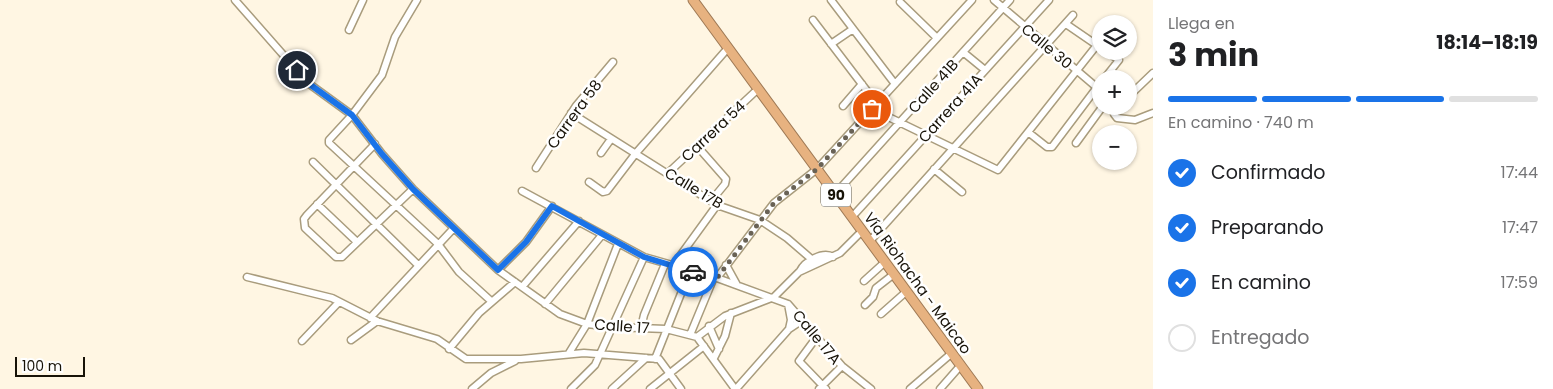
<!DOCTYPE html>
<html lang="es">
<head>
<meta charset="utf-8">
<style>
  body { margin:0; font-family:Poppins,sans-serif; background:#f6f6f6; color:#202124; height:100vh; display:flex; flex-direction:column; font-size:19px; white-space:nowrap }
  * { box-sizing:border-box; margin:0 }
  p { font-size:16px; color:#757577 }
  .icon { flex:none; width:28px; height:28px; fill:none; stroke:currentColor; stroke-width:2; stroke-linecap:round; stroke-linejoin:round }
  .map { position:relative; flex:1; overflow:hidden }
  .side { display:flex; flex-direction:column; background:#fff; width:400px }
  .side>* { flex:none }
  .controls { position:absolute; left:1092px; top:15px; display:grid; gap:10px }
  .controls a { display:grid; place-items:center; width:45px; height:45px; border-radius:50%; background:#fff; box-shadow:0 1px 4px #0004; font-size:25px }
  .scale { position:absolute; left:15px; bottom:12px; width:70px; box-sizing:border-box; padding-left:5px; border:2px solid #181308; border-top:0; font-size:14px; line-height:18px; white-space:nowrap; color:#181308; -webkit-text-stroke:4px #fff; paint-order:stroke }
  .pin { position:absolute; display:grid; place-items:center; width:42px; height:42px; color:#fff; margin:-21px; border:2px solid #fff; border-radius:50%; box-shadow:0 1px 5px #0007 }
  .courier { position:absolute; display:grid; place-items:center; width:50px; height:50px; margin:-25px; border:4px solid #1a73e8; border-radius:50%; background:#fff; color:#222; box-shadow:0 1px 6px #0007 }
  .overview em { font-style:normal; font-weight:700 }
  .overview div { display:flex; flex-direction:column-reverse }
  .overview { display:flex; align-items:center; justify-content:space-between; height:85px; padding:0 15px }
  h1 { font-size:32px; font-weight:700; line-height:38px }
  .bar { display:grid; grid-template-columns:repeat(4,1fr); gap:8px 5px; align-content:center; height:60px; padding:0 15px }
  .bar i { height:6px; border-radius:4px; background:#e0e0e0 }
  .bar .selected { background:#1a73e8 }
  .bar p { grid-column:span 4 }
  ol { padding:0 15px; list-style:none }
  li { display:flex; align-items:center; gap:15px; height:55px }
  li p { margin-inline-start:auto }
  li .icon { padding:5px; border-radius:50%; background:#1a73e8; color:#fff; stroke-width:4 }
  li:last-child { color:#757577 }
  li i { width:28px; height:28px; border:2px solid #e0e0e0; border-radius:50% }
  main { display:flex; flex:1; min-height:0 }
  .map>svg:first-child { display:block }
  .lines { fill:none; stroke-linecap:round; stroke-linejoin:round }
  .minor-casing { stroke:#a99c7d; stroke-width:9 }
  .highway-casing { stroke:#9f7a56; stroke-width:11 }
  .minor { stroke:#fff; stroke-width:6 }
  .highway { stroke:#e7b280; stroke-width:9 }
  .done { stroke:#696255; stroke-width:5; stroke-dasharray:0 9 }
  .route { stroke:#1a73e8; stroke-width:6 }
  .labels { text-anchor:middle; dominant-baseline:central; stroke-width:5; stroke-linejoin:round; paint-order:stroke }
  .shield { fill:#fff; stroke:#5d5a52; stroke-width:1 }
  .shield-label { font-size:14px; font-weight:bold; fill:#181308 }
  .street-label { font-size:15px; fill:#181308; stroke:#fff }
</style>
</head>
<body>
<main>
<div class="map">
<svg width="1153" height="389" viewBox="0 0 1153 389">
  <rect width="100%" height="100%" fill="#fff6e3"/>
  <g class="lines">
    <g class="minor-casing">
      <path id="minor" d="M235 0 308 83 352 115 382 154 413 189 498 270 560 314 587 324 612 327 666 329 697 337 735 389
        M417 0 395 37 382 75 352 115 329 140V143L438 244 459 272 491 301
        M831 0 895 84
        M994 0 1101 91
        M900 2 937 38
        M813 20 877 104
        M1066 24 1101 48
        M349 30 363 0
        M831 44 853 29
        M963 52 985 70
        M1104 79 1119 60 1106 51
        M1129 96 1153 73
        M843 106 862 84
        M1118 106 1114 114 1117 118 1135 120 1153 113
        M872 109 998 170 1097 45
        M571 113 717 205 760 220 787 238 816 263
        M1028 132 1047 147H1052L1101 82
        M1076 143 1103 106
        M375 144 307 215 304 219 305 228 336 257H342L413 189
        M697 146 726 179 725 184 711 201
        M601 153 611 139
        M313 162 418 265
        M536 168 576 106 613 62
        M934 169 962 192
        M668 173 758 89
        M589 182 603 192 607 191 636 153 728 48
        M522 191 644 257 717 278 788 304 842 366 871 389
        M835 194 1010 0
        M317 204 357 242
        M852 217 1049 0
        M870 241 1073 15
        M726 265 737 285
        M672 267 717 205
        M498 270 526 242 552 206
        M800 271C805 261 823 251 833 257
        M247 277 332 298 377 321 437 339 466 359H521L584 353 659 359 681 389
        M717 278 774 203 817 169 972 0
        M864 281 885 262
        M522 287 579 221
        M545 304 602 235
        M788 304 791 320 789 329
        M865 305 873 297 876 288 894 274
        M881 314 907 291
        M370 318 453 229
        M709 326 719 349
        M641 328 644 315 665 264
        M690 335 714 277
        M697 337 725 316 774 297 799 272 840 253 862 231
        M816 338 799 361 826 389
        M351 340 377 321
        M302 341 339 302
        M449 349 479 313 515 282
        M569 353 587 324 618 244
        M714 358 725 336 731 313
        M655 359 690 271
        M472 389 491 373 515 361
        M571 389 595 365 644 257
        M612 389 646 358
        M650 389 704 346
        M736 389 789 329 801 321
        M819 389 842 366
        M910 389 952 353
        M940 389 961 365"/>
    </g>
    <g class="highway-casing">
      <path id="highway" d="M693 0 978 389"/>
    </g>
    <use href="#minor" class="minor"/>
    <use href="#highway" class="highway"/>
  </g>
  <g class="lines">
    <path class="done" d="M693 272 717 278 774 203 817 169 872 109"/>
    <path class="route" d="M297 70 308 83 352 115 382 154 413 189 498 270 526 242 552 206 644 257 693 272"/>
  </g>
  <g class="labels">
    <rect class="shield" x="821" y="183.5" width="30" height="23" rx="4"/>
    <g class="shield-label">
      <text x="836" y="195">90</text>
    </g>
    <g class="street-label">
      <text transform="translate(1047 46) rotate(40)">Calle 30</text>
      <text transform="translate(933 86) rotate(-48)">Calle 41B</text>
      <text transform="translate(950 108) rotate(-48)">Carrera 41A</text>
      <text transform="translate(574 114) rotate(-54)">Carrera 58</text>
      <text transform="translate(713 131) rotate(-43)">Carrera 54</text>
      <text transform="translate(694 188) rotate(31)">Calle 17B</text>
      <text transform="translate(918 283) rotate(54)">Vía Riohacha - Maicao</text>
      <text transform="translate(622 326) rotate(4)">Calle 17</text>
      <text transform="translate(817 337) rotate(50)">Calle 17A</text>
    </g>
  </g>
</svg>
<div class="controls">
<a><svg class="icon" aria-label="layers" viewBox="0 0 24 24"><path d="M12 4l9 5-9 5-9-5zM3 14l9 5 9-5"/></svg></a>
<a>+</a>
<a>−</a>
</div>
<div class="scale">100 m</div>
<div class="pin" style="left:872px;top:109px;background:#ea580c"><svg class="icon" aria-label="bag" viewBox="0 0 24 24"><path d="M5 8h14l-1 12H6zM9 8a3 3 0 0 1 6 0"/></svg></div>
<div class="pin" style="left:297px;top:70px;background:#1f2937"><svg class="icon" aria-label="home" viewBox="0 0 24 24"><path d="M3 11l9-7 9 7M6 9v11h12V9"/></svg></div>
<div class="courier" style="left:693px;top:272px"><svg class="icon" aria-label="car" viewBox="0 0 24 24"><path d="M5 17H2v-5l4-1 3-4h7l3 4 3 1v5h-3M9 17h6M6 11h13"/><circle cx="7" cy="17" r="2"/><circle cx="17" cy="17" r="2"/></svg></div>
</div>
<section class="side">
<div class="overview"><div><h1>3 min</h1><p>Llega en</p></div><em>18:14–18:19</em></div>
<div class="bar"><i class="selected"></i><i class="selected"></i><i class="selected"></i><i></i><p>En camino · 740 m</p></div>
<ol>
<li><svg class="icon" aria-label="check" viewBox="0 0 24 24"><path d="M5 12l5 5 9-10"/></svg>Confirmado<p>17:44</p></li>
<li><svg class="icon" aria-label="check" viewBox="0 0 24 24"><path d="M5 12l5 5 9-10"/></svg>Preparando<p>17:47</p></li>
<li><svg class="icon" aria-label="check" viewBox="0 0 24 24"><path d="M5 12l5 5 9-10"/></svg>En camino<p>17:59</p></li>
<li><i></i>Entregado</li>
</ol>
</section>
</main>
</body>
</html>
